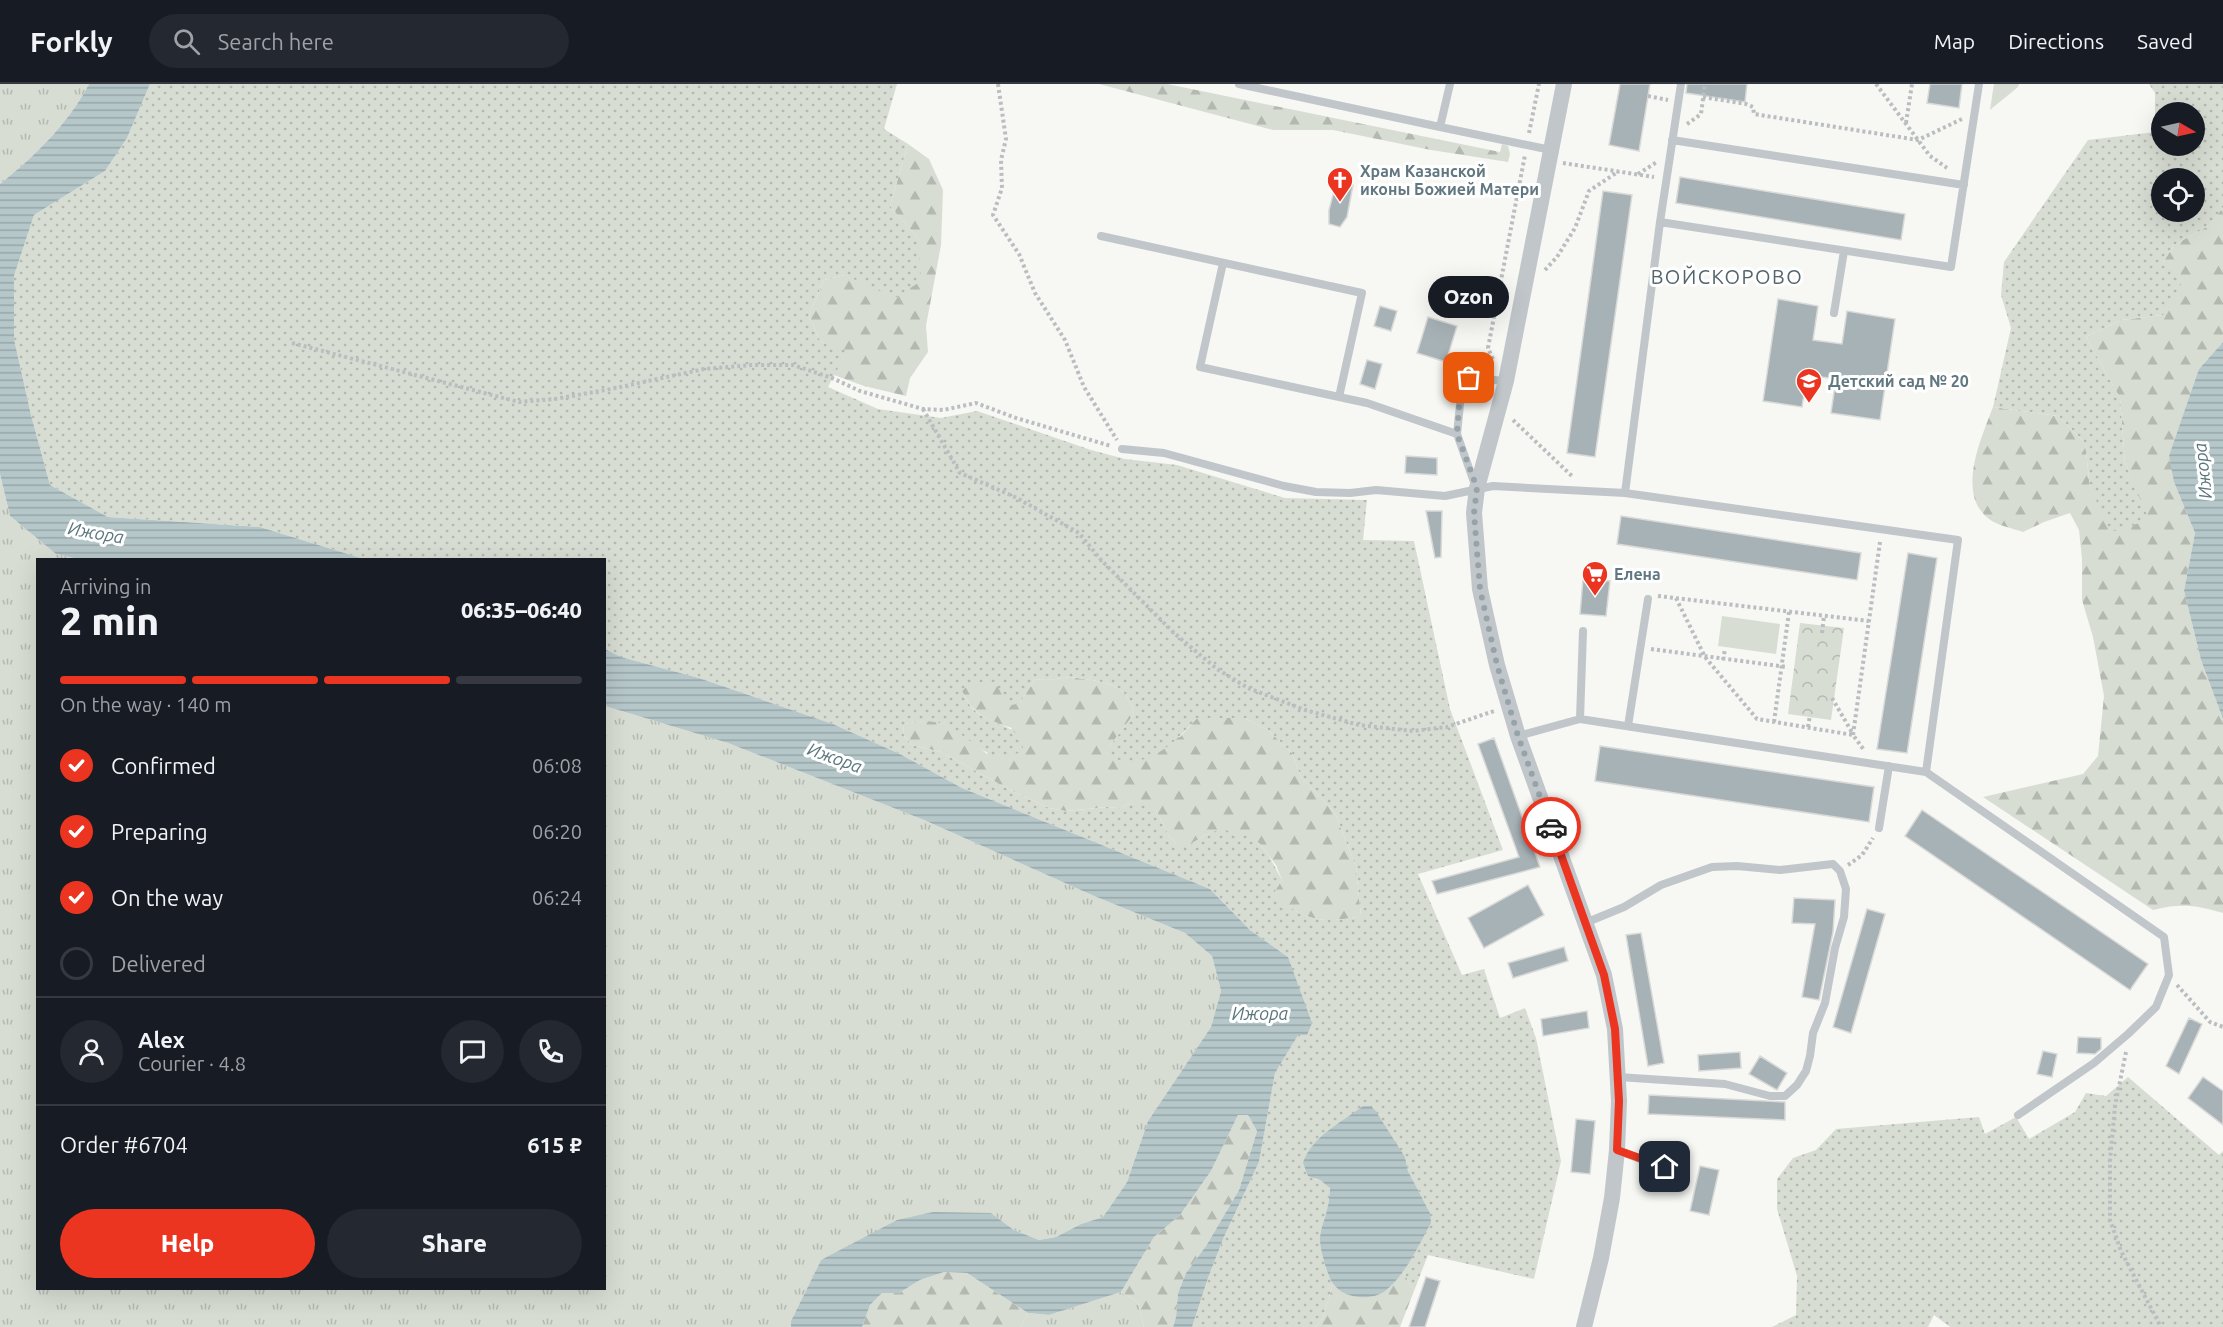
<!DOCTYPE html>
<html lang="en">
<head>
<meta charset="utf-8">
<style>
  body { margin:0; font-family:Ubuntu,sans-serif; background:#242831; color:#f1f3f6; height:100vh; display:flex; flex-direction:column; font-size:22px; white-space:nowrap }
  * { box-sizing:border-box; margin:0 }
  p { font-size:20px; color:#9ea1a6 }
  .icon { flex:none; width:33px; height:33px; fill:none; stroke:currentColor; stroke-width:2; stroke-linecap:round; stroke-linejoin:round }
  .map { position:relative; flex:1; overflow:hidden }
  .drawer { position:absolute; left:36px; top:474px; width:570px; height:732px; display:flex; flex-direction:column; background:#171b24; border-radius:0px; box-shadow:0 6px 24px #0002 }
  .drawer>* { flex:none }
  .needle { width:39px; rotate:99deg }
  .controls { position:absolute; left:2151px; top:18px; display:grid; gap:12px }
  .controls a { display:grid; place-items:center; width:54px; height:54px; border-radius:50%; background:#171b24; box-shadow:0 6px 24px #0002; font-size:30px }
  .pin { position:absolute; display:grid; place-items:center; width:51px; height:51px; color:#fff; margin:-26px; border-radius:12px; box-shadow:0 3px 9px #0006 }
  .courier { position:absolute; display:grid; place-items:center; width:60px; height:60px; margin:-30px; border:4px solid #ec3520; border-radius:50%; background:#fff; color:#222; box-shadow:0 2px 8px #0007 }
  .bubble { position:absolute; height:42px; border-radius:21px; background:#171b24; box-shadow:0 6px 24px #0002; font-size:20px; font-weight:800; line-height:42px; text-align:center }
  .overview em { font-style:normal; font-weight:800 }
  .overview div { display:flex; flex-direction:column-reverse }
  .overview { display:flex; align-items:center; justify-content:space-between; height:102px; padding:0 24px }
  h1 { font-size:39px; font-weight:800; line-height:45px }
  .bar { display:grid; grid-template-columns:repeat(4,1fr); gap:9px 6px; align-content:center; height:72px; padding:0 24px }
  .bar i { height:8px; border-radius:4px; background:#363941 }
  .bar .on { background:#ec3520 }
  .bar p { grid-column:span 4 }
  .line { display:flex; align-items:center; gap:15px; padding:0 24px; border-top:2px solid #363941 }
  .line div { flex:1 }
  .round { display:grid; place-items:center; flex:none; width:63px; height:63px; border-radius:32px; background:#242831 }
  ol { padding:0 24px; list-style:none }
  li { display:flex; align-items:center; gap:18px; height:66px }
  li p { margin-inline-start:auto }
  li .icon { padding:6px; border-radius:50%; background:#ec3520; color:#fff; stroke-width:4 }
  li:last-child { color:#9ea1a6 }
  li i { width:33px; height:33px; border:3px solid #363941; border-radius:50% }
  .action { display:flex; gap:12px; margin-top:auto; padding:12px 24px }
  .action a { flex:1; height:69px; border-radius:36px; background:#ec3520; color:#fff; font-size:24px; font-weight:800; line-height:69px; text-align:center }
  .action a+a { background:#242831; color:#f1f3f6 }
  header { display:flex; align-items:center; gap:36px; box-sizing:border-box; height:84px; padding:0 30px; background:#171b24; border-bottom:2px solid #363941 }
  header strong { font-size:28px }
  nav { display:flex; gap:33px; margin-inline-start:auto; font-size:21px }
  .search { width:420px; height:54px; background:#242831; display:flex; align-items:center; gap:15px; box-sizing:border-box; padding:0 21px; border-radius:33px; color:#9ea1a6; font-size:22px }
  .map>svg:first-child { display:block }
  .grass { fill:url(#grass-tufts) }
  .forest { fill:url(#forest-firs) }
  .park { fill:url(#park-crowns) }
  .garden { fill:url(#garden-dots); fill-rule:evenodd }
  .pitch { fill:#d8ddd3 }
  .water { fill:url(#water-rules) }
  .building { fill:#a7b2b7; stroke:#d9d9d7; stroke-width:1.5 }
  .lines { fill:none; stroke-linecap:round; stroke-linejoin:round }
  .path { stroke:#babec0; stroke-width:4; stroke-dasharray:3 3; stroke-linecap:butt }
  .lane { stroke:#c0c6c9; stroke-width:8 }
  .street { stroke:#c0c6c9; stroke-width:16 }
  .done { stroke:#96a4a9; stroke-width:6; stroke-dasharray:0 10.8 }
  .route { stroke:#ec3520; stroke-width:8 }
  .labels { text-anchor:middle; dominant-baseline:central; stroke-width:6; stroke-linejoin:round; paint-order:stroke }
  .poi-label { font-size:16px; font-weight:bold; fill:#617781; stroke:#fff; text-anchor:start }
  .water-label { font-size:18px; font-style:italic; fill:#5b777c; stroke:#fff }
  .quarter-label { font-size:20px; letter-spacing:1.5px; fill:#53646b; stroke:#fff }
</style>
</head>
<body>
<header>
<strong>Forkly</strong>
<div class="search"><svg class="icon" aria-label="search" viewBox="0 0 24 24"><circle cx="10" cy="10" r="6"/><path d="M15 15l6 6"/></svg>Search here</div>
<nav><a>Map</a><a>Directions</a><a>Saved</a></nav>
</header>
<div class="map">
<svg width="2223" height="1243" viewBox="0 0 2223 1243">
  <defs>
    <pattern id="grass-tufts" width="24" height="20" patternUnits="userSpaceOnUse" patternTransform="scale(1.5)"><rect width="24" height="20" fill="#d8ddd3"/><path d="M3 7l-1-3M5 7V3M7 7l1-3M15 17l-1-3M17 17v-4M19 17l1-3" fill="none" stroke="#b3b8b1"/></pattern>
    <pattern id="forest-firs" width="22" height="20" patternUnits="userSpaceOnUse" patternTransform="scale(1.5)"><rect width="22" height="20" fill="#d8ddd3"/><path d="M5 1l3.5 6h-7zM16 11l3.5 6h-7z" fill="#b3b8b1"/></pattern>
    <pattern id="park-crowns" width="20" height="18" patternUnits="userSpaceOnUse" patternTransform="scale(1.5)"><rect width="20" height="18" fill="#d8ddd3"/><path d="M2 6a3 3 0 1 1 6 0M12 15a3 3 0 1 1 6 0" fill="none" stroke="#b3b8b1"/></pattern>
    <pattern id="garden-dots" width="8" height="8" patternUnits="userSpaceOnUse" patternTransform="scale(1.5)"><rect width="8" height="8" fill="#d8ddd3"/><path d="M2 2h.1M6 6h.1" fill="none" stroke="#b3b8b1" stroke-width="1.8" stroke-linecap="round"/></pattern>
    <pattern id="water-rules" width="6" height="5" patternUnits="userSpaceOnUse" patternTransform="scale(1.5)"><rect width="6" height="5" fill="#b6c7c9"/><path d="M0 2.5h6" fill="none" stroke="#97a6a9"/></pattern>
  </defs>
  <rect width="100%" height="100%" fill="#f7f7f4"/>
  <path class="grass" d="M0 0H89C68 40 35 72 0 100Z
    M0 390 10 432 56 470 78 475 38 476V1204H604L605 622 728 659 924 736 1094 812 1185 849 1212 872 1221 907 1211 943 1148 1037 1127 1098 1103 1133 1081 1140 1056 1153 1039 1156 1014 1146 991 1129 821 1176 791 1237V1243H0Z
    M1121 1208 1138 1218 1144 1243H1021L1028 1229 1049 1231Z"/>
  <path class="forest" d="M1099 0H1167L1500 68 1502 60 1508 62 1510 70 1508 78 1431 66 1333 46H1273Z
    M1994 0H2019L2018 3 1990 26Z
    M908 60 929 75 943 106 941 161 926 242 928 268 910 294 906 312 864 302 834 291 846 268 820 257 809 231 824 196 845 191 918 154 890 122Z
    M2223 123V258L2199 285 2174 398 2195 449 2184 507 2201 576 2223 635V829C2197 821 2179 819 2153 826L1983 713 2083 690 2098 672 2104 612 2093 553 2082 516V475L2079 446 2070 429 2044 438 2023 448C2014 445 2001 442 1992 437 1954 413 1981 355 1993 323L2058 332 2085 359 2090 403 2148 436 2125 379 2120 314 2086 253 2121 236 2163 231 2162 180 2174 161 2210 141Z
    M1071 593C1099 598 1128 596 1134 630L1109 663 1180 653 1197 634H1244L1268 646 1292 669 1301 693 1335 729 1356 783 1361 832C1319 841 1306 835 1271 812L1282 796 1276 781 1259 759 1211 748 1189 761H1177L1168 750 1156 726 1131 719 1119 724 1107 723 1065 727 1049 724 1012 707 941 668 912 661 904 652 903 640C911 639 919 637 927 637 950 637 970 656 987 670L1012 644C990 637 972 631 962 607L970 598H995L1020 619 1035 595 1047 596Z
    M1238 1031H1248L1257 1047 1239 1106 1206 1162 1186 1189 1178 1209 1176 1233 1173 1243H1144L1138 1218 1121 1208 1154 1153 1180 1131 1211 1087Z
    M1403 1187 1414 1207 1400 1243H1315L1323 1234 1333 1200 1338 1205H1388Z
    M944 1188 967 1189 1028 1229 1021 1243H862L870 1221 882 1209H899L920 1196Z"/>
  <path class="park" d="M1800 539 1844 544 1831 636 1788 630Z"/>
  <path class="garden" d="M150 0H897L884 45 908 60 890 122 918 154 921 197 895 214 845 191 824 196 809 231 820 257 847 267 828 303 878 325 941 334 977 327 1091 366 1125 375 1177 381 1285 414 1367 416 1363 456 1414 457 1450 625 1503 766 1418 790 1462 891 1484 885 1500 934 1525 924 1536 954 1561 1077 1534 1195 1428 1171 1414 1207 1403 1187 1430 1129 1408 1087 1405 1073 1397 1062 1314 1095 1320 1096 1330 1103 1328 1123 1320 1154 1324 1175 1333 1200 1323 1234 1315 1243H1192L1208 1194 1224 1153 1259 1078 1275 989 1298 950 1288 873 1250 846 1210 805 962 704 900 670 833 640 699 594 621 573 605 565 604 476 364 475 260 443 108 433 50 401 31 331 14 255V192L34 131 105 87 127 54ZM1071 593C1099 598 1128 596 1134 630L1109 663 1113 674C1148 687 1175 658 1197 634H1244L1268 646 1292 669 1301 693 1335 729 1356 783 1361 832C1319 841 1306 835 1272 812L1282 796 1269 772 1259 759 1249 751 1224 746 1211 748 1189 761H1177L1168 750 1156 726 1144 719H1131L1119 724 1107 723 1065 727 1049 724 1012 707 941 668 912 661 904 652 903 640C915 639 928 635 940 639 972 650 985 685 1023 667L1022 655C1001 632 976 642 962 607L971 598H995L1008 622 1020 619 1035 595 1047 596Z
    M2149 0H2223V123L2210 141 2174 161 2162 180 2184 195 2163 231 2121 236 2086 253 2120 314 2125 379 2149 436 2111 448 2090 403 2085 359 2058 332 1993 323 2011 244 2001 211 2004 178 2088 56 2155 48V9ZM2162 28H2194V62H2162ZM2162 94H2194V128H2162Z
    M2128 993 2219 1071 2223 1067V1243H1950L1934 1231 1928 1243H1772L1796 1231 1797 1192 1777 1125V1095L1793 1074 1816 1066 1836 1045 1979 1033 1985 1050 2016 1033 2029 1055 2075 1028 2086 1009 2106 1012Z"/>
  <path class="pitch" d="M1722 532 1780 540 1776 570 1718 562Z"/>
  <path class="water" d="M89 0H150L127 54 105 87 34 131 14 192V255L31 331 50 401 108 433 260 443 364 475H78L56 470 10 432 0 390V100C35 72 68 40 89 0Z
    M2223 258V635L2201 576 2184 507 2195 449 2174 398 2169 372 2199 285Z
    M605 565 621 573 699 594 833 640 900 670 962 704 1210 805 1250 846 1288 873 1312 939 1307 951H1298L1275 989 1259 1078 1224 1153 1208 1194 1192 1243H1173L1176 1233 1178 1209 1186 1189 1206 1162 1239 1106 1257 1047 1248 1031H1238L1211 1087 1180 1131 1154 1153 1121 1208 1049 1231 1028 1229 967 1189 944 1188 920 1196 899 1209H882L870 1221 862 1243H791V1237L821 1176 897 1136 933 1128 991 1129 1014 1146 1039 1156 1056 1153 1081 1140 1103 1133 1127 1098 1148 1037 1211 943 1221 907 1212 872 1185 849 1094 812 924 736 728 659 605 622Z
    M1363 1022H1370L1375 1026 1405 1073 1408 1087 1430 1129 1431 1139C1419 1160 1405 1192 1385 1207 1372 1217 1345 1215 1334 1201 1328 1194 1319 1163 1320 1153 1321 1144 1325 1135 1327 1126 1329 1119 1329 1111 1330 1104L1320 1096 1308 1092 1303 1079C1311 1053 1342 1038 1363 1022Z"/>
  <path class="building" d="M1620 0H1650L1639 67 1609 61Z
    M1687 0H1747L1745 18 1686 9Z
    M1930 0H1962L1959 24 1927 19Z
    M1680 93 1905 130 1901 156 1676 119Z
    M1340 97 1353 101 1347 133 1340 143 1329 140V126L1335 103H1337Z
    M1603 107 1632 111 1595 373 1567 369Z
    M1778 215 1818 222 1813 256 1842 260 1847 227 1895 235 1880 336 1831 329 1836 295 1807 291 1802 323 1763 317Z
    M1380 222 1397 227 1391 247 1374 242Z
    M1428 233 1457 242 1446 278 1417 269Z
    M1367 276 1382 280 1375 305 1360 300Z
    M1406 372 1437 374V391L1405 389Z
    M1426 427H1442L1441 473 1435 474Z
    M1621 432 1861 469 1857 496 1617 460Z
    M1908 469 1937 474 1907 669 1877 665Z
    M1583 495 1610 497 1606 532 1580 530Z
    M1494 654 1540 783 1437 810 1432 797 1519 773 1478 660Z
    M1600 662 1874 703 1869 738 1595 697Z
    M1922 726 2148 880 2130 906 1905 752Z
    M1528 801 1544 831 1484 864 1468 834Z
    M1794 814 1835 816 1833 848 1819 916 1802 913 1815 840 1792 839Z
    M1867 825 1885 830 1851 949 1833 943Z
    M1641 849 1664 979 1648 982 1626 851Z
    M1564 863 1568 877 1513 894 1508 879Z
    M1587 927 1589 944 1543 952 1541 935Z
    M2189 934 2202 940 2179 990 2166 982Z
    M2078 953 2101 954V965L2095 970 2077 969Z
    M2043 967 2057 970 2052 993 2037 990Z
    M1740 968 1741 984 1699 987 1698 971Z
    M1760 972 1787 989 1777 1006 1749 990Z
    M2203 993 2223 1007V1041L2188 1014Z
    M1649 1011 1785 1018V1036L1648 1030Z
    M1576 1035 1595 1037 1590 1090 1571 1088Z
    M1700 1082 1719 1086 1709 1131 1690 1127Z
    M1426 1193 1440 1197 1425 1243H1409Z"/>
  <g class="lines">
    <path class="path" d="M998 0 1006 55 1001 76 1002 104 993 131 1019 170 1035 209 1065 256 1084 303 1117 356
      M1876 0 1930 72 1947 84
      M1648 12 1668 16
      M1703 13 1746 20 1753 23 1754 30 1918 56 1962 35
      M1906 39 1912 0
      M1687 40 1701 30 1705 0
      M1529 49 1539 0
      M1563 79 1654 93
      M1638 90 1657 78
      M1545 186 1557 173 1575 144 1589 107 1619 87
      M292 259 519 318 555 315 611 305 704 285 752 281H793L832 294 860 307 923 325 943 326 976 319 1016 334 1111 362
      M1493 275 1488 264 1525 71
      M923 325 960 389 1015 413 1079 449 1101 476 1174 549 1217 585 1248 604 1305 626 1359 641 1413 647 1447 643 1494 627
      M1513 336 1573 393
      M1658 512 1869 537
      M1676 514 1705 573 1757 635 1853 651 1864 666
      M1822 549 1824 532
      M1651 565 1787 583
      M1723 576 1725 565
      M1832 614 1853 650
      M1774 638 1789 528
      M1808 643 1810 631
      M1853 651 1880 458
      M1848 781 1862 771 1873 754
      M2177 901 2210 938 2223 943
      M2126 968 2115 1022 2110 1077V1136L2121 1167 2161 1243"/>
    <path class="lane" d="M1239 0 1440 43
      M1450 0 1440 43 1551 66
      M1672 56 1964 101
      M1660 138 1951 183 1979 0
      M1101 152 1362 209 1339 313
      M1223 179 1200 283 1367 319 1457 350
      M1834 229 1844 167
      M1122 365 1164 369 1284 402 1316 408 1350 409 1376 406 1445 412 1493 402 1625 409 1958 456 1926 688 1580 635 1518 652
      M1475 401 1457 350 1462 301 1469 294 1506 297
      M1625 409 1660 138 1681 0
      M1580 635 1583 547
      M1628 642 1648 515
      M1926 688 2164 853 2169 891 2156 923 2128 950 2094 979 2018 1031
      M1879 744 1889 682
      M1585 839 1624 823 1661 801 1712 783 1737 782 1780 786 1833 780 1840 787 1846 805 1844 833 1835 864 1825 919 1813 949 1810 972 1806 987 1797 1001 1785 1012H1770L1725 1000 1618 993
      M1617 1066 1648 1078 1682 1087"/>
    <path class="street" d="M1564 0 1506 297 1477 404 1474 429 1480 505 1497 581 1518 652 1604 891 1615 945 1619 1017 1617 1066 1612 1114 1601 1174 1584 1243"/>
  </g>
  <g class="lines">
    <path class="done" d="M1469 294 1462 301 1460 311 1457 350 1477 404 1474 429 1480 505 1497 581 1518 652 1551 743"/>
    <path class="route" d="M1551 743 1604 891 1615 945 1619 1017 1617 1066 1665 1083"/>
  </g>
  <defs>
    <g id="church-pin" transform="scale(1.35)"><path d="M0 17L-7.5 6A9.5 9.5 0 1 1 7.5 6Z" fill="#ec3520" stroke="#fff"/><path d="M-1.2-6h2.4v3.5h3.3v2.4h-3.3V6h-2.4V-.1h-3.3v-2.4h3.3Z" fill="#fff"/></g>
    <g id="school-pin" transform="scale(1.35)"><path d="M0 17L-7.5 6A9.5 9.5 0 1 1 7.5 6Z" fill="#ec3520" stroke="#fff"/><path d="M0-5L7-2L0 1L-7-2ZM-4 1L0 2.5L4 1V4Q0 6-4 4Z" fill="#fff"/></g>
    <g id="supermarket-pin" transform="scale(1.35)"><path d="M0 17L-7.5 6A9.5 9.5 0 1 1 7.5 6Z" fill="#ec3520" stroke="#fff"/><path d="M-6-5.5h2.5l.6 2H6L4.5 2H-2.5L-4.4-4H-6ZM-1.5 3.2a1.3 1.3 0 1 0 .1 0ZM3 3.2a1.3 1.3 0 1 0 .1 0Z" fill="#fff"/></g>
  </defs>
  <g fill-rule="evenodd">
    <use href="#church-pin" x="1340" y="96"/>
    <use href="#school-pin" x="1809" y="297"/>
    <use href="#supermarket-pin" x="1595" y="490"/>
  </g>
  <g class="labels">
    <g class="poi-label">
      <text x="1360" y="87">Храм Казанской<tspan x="1360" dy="18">иконы Божией Матери</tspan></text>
      <text x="1828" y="297">Детский сад № 20</text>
      <text x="1614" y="490">Елена</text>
    </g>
    <g class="water-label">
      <text transform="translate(2202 387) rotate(-96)">Ижора</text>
      <text transform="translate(96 448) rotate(10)">Ижора</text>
      <text transform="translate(835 673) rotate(20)">Ижора</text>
      <text x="1260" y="929">Ижора</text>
    </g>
    <g class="quarter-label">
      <text x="1727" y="192">ВОЙСКОРОВО</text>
    </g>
  </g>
</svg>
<div class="controls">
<a><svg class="needle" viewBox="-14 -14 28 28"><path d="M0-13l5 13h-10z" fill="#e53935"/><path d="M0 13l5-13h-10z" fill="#9ea1a6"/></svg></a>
<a><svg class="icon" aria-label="locate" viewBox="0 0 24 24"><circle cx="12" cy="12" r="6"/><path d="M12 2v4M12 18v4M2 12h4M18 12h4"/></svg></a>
</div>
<div class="pin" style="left:1469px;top:294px;background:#ea580c"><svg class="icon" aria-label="bag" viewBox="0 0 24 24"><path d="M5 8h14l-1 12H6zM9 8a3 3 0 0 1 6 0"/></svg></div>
<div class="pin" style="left:1665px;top:1083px;background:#1f2937"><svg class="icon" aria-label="home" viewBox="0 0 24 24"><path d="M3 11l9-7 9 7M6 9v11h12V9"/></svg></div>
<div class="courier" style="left:1551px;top:743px"><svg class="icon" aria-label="car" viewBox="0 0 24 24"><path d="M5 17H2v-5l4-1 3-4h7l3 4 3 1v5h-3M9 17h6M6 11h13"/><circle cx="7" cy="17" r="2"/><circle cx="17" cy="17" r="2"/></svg></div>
<div class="bubble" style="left:1428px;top:192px;width:81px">Ozon</div>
<section class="drawer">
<div class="overview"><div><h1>2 min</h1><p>Arriving in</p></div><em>06:35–06:40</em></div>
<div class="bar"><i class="on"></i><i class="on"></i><i class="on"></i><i></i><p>On the way · 140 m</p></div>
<ol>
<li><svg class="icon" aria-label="check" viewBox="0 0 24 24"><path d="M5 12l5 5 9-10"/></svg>Confirmed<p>06:08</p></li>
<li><svg class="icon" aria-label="check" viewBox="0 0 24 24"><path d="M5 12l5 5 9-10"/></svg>Preparing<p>06:20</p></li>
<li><svg class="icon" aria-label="check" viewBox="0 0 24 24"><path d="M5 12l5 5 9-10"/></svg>On the way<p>06:24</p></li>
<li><i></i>Delivered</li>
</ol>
<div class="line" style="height:108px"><a class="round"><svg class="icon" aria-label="person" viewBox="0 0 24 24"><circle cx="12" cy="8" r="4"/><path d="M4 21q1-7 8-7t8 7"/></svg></a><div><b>Alex</b><p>Courier · 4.8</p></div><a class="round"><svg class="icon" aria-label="chat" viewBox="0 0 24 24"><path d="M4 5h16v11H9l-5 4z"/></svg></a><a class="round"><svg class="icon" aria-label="phone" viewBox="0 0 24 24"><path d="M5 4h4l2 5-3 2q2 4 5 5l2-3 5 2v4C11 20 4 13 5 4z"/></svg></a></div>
<div class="line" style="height:78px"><div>Order #6704</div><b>615 ₽</b></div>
<div class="action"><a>Help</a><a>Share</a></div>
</section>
</div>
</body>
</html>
